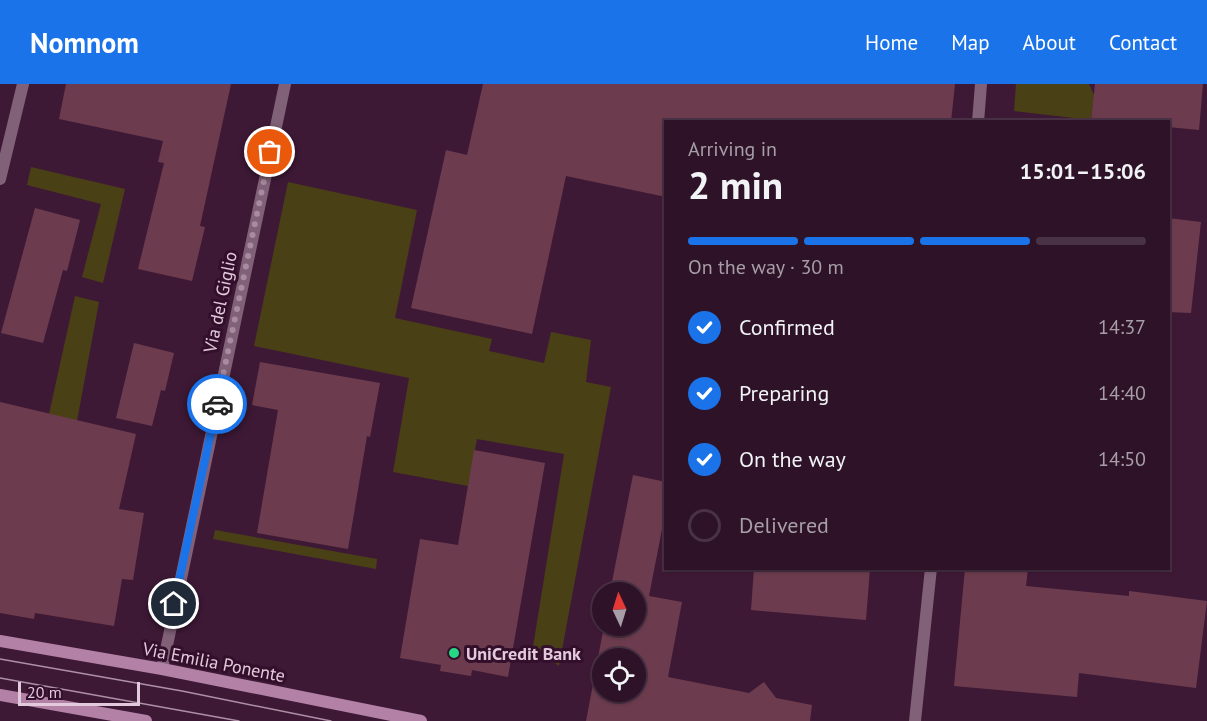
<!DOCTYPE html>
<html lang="en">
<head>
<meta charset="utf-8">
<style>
  body { margin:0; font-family:"PT Sans",sans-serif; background:#361c30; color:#f1f3f6; height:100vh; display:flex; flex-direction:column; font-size:22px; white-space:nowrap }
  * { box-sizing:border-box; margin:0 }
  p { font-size:20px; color:#a79ea8 }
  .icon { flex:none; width:33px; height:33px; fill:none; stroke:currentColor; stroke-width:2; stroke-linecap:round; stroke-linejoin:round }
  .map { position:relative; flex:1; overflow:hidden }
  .sheet { position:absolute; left:664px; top:36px; width:506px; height:450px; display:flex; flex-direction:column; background:#2e1328; border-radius:0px; box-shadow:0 2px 4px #0004,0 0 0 2px #493245 }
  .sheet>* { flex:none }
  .needle { width:39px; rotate:356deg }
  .controls { position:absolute; left:592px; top:498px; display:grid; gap:12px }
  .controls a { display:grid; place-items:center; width:54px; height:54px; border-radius:50%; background:#2e1328; box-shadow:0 2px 4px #0004,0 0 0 2px #493245; font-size:30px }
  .scale { position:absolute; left:18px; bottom:15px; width:122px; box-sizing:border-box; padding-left:6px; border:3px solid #e2c9db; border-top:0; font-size:16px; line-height:21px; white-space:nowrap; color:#e2c9db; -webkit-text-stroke:4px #330f2c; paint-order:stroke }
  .pin { position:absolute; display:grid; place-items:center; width:51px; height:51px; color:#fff; margin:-26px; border:3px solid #fff; border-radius:50%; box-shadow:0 2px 6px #0007 }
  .courier { position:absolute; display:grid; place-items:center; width:60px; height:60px; margin:-30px; border:4px solid #1a73e8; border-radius:50%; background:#fff; color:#222; box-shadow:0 2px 8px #0007 }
  .headline em { font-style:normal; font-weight:800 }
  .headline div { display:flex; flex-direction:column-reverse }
  .headline { display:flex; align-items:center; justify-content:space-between; height:102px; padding:0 24px }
  h1 { font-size:39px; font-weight:800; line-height:45px }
  .bar { display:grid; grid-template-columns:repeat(4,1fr); gap:9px 6px; align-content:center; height:72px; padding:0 24px }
  .bar i { height:8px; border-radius:4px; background:#493245 }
  .bar .selected { background:#1a73e8 }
  .bar p { grid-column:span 4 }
  ol { padding:0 24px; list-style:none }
  li { display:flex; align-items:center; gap:18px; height:66px }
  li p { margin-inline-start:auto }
  li .icon { padding:6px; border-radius:50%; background:#1a73e8; color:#fff; stroke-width:4 }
  li:last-child { color:#a79ea8 }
  li i { width:33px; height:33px; border:3px solid #493245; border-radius:50% }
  header { display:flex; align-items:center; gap:36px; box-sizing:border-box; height:84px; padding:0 30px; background:#1a73e8; color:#fff }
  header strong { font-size:28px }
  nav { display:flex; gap:33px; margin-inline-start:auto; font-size:21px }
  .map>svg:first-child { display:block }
  .green { fill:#4a4016 }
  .building { fill:#6c3c4e; fill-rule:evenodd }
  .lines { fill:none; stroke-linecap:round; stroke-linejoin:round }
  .service { stroke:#816178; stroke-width:12 }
  .minor { stroke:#816178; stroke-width:12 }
  .secondary { stroke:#b380a6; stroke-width:12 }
  .tram { stroke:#ad90a6; stroke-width:1.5 }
  .done { stroke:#a98ba1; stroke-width:6; stroke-dasharray:0 10.8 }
  .route { stroke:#1a73e8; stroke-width:8 }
  .poi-dot { fill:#24d886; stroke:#330f2c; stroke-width:2 }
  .labels { text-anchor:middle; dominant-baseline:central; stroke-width:6; stroke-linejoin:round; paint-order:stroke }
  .street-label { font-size:18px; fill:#e2c9db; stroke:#330f2c }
  .poi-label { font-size:18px; font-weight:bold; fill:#e2c9db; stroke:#330f2c; text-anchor:start }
</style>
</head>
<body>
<header>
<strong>Nomnom</strong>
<nav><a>Home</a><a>Map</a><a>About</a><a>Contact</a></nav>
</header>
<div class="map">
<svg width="1207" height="637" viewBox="0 0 1207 637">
  <rect width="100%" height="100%" fill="#3e1936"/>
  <path class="green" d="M1016 0H1089L1094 11 1091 36 1014 27Z
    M31 83 125 105 103 199 82 193 101 120 27 101Z
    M288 98 417 126 395 234 492 255 489 267 544 279 551 248 591 256 586 298 611 303 559 582 533 563 564 370 477 355 468 402 393 388 409 294 254 262Z
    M75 212 99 218 77 337 49 330Z
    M215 446 377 475 376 485 213 455Z"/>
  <path class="building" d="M66 0H231L200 142 205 143 192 197 138 185 164 79 158 78 163 57 59 35Z
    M483 0H955L951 38H666V113L566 92 532 250 411 224 446 66 467 71Z
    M1095 0H1203L1199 46 1168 43V38L1091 36Z
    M35 124 80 136 67 187 63 186 43 259 1 249Z
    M1168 134 1201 138 1191 229 1168 228Z
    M134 259 174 269 165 307 161 306 152 342 116 334Z
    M260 278 380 299 370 353 367 352 348 465 257 449 278 326 252 321Z
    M0 318 136 350 119 425 144 429 133 496 122 495 114 542 35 529 34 535 0 529Z
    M474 366 545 379 508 593 472 586 471 592 440 587 441 581 400 574 420 455 458 461Z
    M633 391 666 398V425L649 512 682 518 668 593 749 609 764 598 776 614 812 621 810 637H586L604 542H636V508H610ZM603 574H636V608H603Z
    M754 484H870L866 536 751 526Z
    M965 484H1028L1026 502 1129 512V507L1207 517 1196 604 1079 589 1077 613 954 602Z"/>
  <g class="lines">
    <path class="service" d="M162 585 285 0"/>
    <path class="minor" d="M978 38 981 0
      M0 95 23 0
      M915 637 931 484"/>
    <path class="secondary" d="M0 557 162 585 421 637
      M0 611 146 637"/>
    <path class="tram" d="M0 575 182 607 331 637
      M0 594 239 637"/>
  </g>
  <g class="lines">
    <path class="done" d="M217 320 270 68"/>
    <path class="route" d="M174 520 217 320"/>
  </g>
  <circle class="poi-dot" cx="454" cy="569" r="6"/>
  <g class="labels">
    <g class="street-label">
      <text transform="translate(220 218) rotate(-78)">Via del Giglio</text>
      <text transform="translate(214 578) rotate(11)">Via Emilia Ponente</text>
    </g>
    <g class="poi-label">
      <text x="466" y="569">UniCredit Bank</text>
    </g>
  </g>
</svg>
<div class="controls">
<a><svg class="needle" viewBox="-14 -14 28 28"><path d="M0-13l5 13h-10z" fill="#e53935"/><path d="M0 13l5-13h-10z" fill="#a79ea8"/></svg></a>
<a><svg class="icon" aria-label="locate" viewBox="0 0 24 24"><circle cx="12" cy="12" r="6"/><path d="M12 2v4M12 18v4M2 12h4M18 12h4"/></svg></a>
</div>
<div class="scale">20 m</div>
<div class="pin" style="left:270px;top:68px;background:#ea580c"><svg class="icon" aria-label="bag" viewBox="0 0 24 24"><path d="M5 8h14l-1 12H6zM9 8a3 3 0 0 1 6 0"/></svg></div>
<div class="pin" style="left:174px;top:520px;background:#1f2937"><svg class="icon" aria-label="home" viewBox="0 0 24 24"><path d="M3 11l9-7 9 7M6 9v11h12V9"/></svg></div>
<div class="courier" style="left:217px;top:320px"><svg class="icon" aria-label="car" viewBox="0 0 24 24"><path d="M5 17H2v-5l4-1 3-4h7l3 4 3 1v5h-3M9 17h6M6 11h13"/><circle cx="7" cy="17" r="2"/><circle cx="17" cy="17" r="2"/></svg></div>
<section class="sheet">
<div class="headline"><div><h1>2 min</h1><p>Arriving in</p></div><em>15:01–15:06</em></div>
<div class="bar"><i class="selected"></i><i class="selected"></i><i class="selected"></i><i></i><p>On the way · 30 m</p></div>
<ol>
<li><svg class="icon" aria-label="check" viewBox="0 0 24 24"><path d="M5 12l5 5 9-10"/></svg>Confirmed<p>14:37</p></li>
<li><svg class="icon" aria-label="check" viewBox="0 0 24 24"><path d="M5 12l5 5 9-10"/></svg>Preparing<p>14:40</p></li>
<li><svg class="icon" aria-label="check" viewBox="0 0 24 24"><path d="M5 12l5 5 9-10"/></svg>On the way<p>14:50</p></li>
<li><i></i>Delivered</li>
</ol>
</section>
</div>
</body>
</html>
